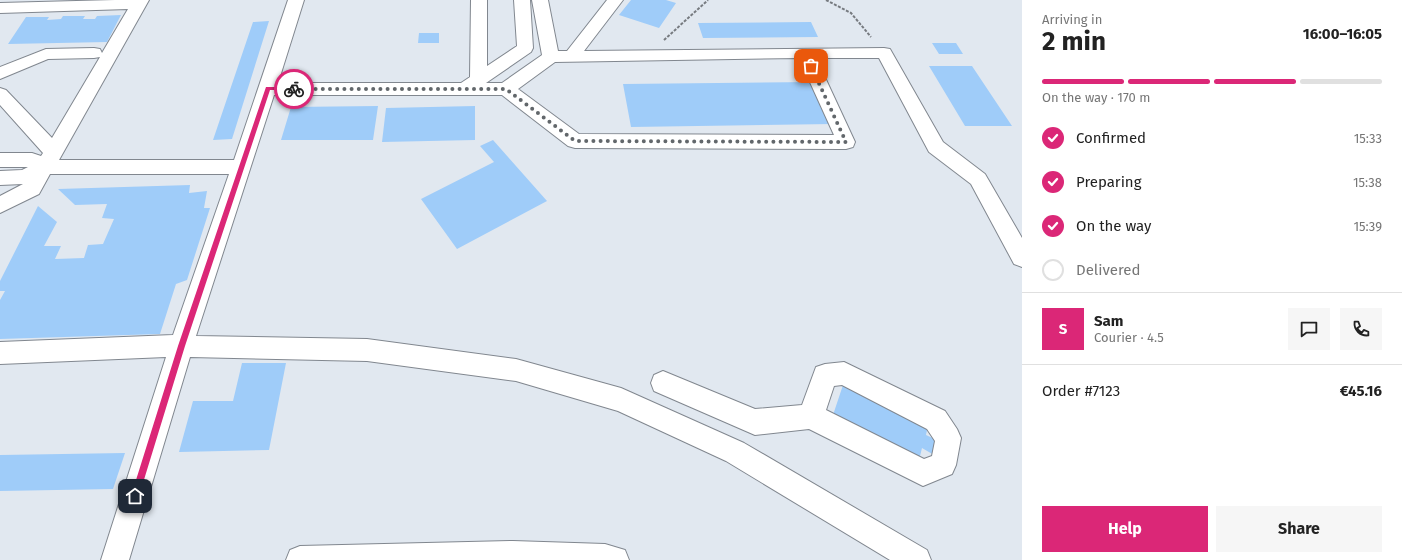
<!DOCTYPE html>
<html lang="en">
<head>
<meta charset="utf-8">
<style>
  body { margin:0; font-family:"Fira Sans",sans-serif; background:#f6f6f6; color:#222; height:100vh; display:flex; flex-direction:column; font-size:15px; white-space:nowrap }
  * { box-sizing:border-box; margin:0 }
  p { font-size:13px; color:#767676 }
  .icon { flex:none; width:22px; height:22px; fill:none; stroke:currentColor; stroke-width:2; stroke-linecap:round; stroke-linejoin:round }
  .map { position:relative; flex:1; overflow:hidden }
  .side { display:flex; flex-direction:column; background:#fff; width:380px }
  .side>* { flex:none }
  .pin { position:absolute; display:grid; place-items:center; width:34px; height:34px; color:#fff; margin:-17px; border-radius:8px; box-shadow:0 2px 6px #0006 }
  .courier { position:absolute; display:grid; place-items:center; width:40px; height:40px; margin:-20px; border:3px solid #db2777; border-radius:50%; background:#fff; color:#222; box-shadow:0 1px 5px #0007 }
  .overview em { font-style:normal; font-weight:700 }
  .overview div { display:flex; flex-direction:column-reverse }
  .overview { display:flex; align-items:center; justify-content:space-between; height:68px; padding:0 20px }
  h1 { font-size:26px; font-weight:700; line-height:30px }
  .bar { display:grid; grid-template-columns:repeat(4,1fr); gap:6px 4px; align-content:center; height:48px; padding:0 20px }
  .bar i { height:5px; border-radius:3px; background:#e0e0e0 }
  .bar .selected { background:#db2777 }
  .bar p { grid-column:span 4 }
  .line { display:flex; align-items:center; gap:10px; padding:0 20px; border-top:1px solid #e0e0e0 }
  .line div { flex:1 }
  .round { display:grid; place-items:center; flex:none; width:42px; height:42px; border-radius:0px; background:#f6f6f6 }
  ol { padding:0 20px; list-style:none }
  li { display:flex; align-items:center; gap:12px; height:44px }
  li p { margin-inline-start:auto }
  li .icon { padding:4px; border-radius:50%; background:#db2777; color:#fff; stroke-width:4 }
  li:last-child { color:#767676 }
  li i { width:22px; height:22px; border:2px solid #e0e0e0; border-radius:50% }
  .primary-button { display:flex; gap:8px; margin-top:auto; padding:8px 20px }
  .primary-button a { flex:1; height:46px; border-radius:0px; background:#db2777; color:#fff; font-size:16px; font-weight:700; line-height:46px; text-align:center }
  .primary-button a+a { background:#f6f6f6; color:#222 }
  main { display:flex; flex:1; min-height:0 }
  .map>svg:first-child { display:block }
  .building { fill:#9fccf9 }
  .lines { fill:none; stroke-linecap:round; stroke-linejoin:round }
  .minor-casing { stroke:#81878f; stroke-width:2 }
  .major-casing { stroke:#81878f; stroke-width:2 }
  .path { stroke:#777b80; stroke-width:2; stroke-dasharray:3 1.5; stroke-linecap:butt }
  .minor { fill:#fff; fill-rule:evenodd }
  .major { fill:#fff; fill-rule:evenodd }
  .route { fill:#db2777 }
  .done { stroke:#62676b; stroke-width:4; stroke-dasharray:0 7.2 }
</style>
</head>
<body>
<main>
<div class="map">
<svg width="1022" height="560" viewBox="0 0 1022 560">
  <rect width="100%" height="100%" fill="#e1e8f0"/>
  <path class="building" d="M631 0H666L676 3 659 28 619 15Z
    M121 15 107 42 8 44 26 17H49L47 20 61 19 63 16H85L83 19H95L97 16Z
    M269 21 232 139 213 140 253 22Z
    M811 22 818 37 703 38 698 23Z
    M419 33H439V43H418Z
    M932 43H956L963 54H939Z
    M929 66H972L1012 126H965Z
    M814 82 833 124 631 127 623 84Z
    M378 106 373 140H281L291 107Z
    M475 106V140L382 142 386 108Z
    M493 140 547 201 457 249 421 199 494 162 480 146Z
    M190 185 189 193 207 191 204 208H210L187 280 176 284 160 334 0 339V300L5 291H0V281L38 206 57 222 44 246H61L55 259 84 258 88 245 103 244 114 219 102 218 107 204 75 205 58 189Z
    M242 363H286L269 450 179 452 193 401H233Z
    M844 382 928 425 926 435 937 440 934 455 922 448 919 460 833 415Z
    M125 453 113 489 0 491V455Z"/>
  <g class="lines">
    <g class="minor-casing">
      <path id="minor" d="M115 0H149L59 160H234L288 0H304L278 83H461L470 77 471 0H487V66L517 46 514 0H530L533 48 531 52 486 83H502L542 55 532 0H548L558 51H567L607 0H623L584 51 884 48 890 49 943 142 985 174 1022 238V267L1014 264 971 184 929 152 879 58H816L855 142 853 147 846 149 575 148 568 146 502 95H274L196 336 367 339 516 359 621 388 744 443 927 550 931 560H890L726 461 618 411 516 381 367 361 190 357 129 560H101L166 357 0 364V342L173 335 229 174H50L39 194 0 213V196L23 184 0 185V171L22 170 28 167H0V153H32L41 156 43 153 0 105V88L6 90 52 138 100 57 94 58 48 59 0 79V67L46 49 94 48 100 49 102 53 128 9 0 13V3ZM799 58 834 135 579 134 518 89 555 62Z
        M844 362 945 411 957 429 961 438 956 465 952 474 923 486 809 429 755 435 654 391 651 383 654 375 663 371 755 409 802 405 816 367 825 364ZM842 385 927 429 935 441 932 456 924 459 826 410 834 386Z"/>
    </g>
    <g class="major-casing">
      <path id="major" d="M513 541 605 544 625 550 629 560H286L290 550 300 546Z"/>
    </g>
    <path class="path" d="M826 0 851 13 871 37
      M664 40 708 0"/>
    <use href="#minor" class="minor"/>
    <use href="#major" class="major"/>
  </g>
  <path class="route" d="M266 87H294L297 89 294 90H270L185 346 139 496 135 500 131 496 178 346Z"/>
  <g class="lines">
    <path class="done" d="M294 89H506L575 141 846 142 811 66"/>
  </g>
</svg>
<div class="pin" style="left:811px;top:66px;background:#ea580c"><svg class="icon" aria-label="bag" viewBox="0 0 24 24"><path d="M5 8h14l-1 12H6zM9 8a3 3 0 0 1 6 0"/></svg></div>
<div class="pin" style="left:135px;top:496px;background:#1f2937"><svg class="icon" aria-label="home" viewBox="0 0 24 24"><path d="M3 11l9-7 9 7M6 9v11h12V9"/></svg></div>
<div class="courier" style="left:294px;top:89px"><svg class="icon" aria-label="bike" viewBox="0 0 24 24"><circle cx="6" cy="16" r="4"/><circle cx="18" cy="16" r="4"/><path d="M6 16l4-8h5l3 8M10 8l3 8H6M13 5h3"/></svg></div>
</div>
<section class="side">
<div class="overview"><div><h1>2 min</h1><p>Arriving in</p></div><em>16:00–16:05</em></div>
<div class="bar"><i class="selected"></i><i class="selected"></i><i class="selected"></i><i></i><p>On the way · 170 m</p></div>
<ol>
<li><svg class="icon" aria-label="check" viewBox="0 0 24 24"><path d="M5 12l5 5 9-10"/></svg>Confirmed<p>15:33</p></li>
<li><svg class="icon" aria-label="check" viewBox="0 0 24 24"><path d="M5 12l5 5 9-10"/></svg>Preparing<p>15:38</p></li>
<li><svg class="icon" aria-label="check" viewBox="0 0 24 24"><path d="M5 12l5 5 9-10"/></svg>On the way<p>15:39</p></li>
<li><i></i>Delivered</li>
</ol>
<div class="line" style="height:72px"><b class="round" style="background:#db2777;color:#fff">S</b><div><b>Sam</b><p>Courier · 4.5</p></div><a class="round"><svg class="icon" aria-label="chat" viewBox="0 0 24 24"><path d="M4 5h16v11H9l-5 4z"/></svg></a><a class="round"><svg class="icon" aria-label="phone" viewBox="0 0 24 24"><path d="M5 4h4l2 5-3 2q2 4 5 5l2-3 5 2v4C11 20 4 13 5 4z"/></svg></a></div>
<div class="line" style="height:52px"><div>Order #7123</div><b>€45.16</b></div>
<div class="primary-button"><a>Help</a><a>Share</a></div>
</section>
</main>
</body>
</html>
